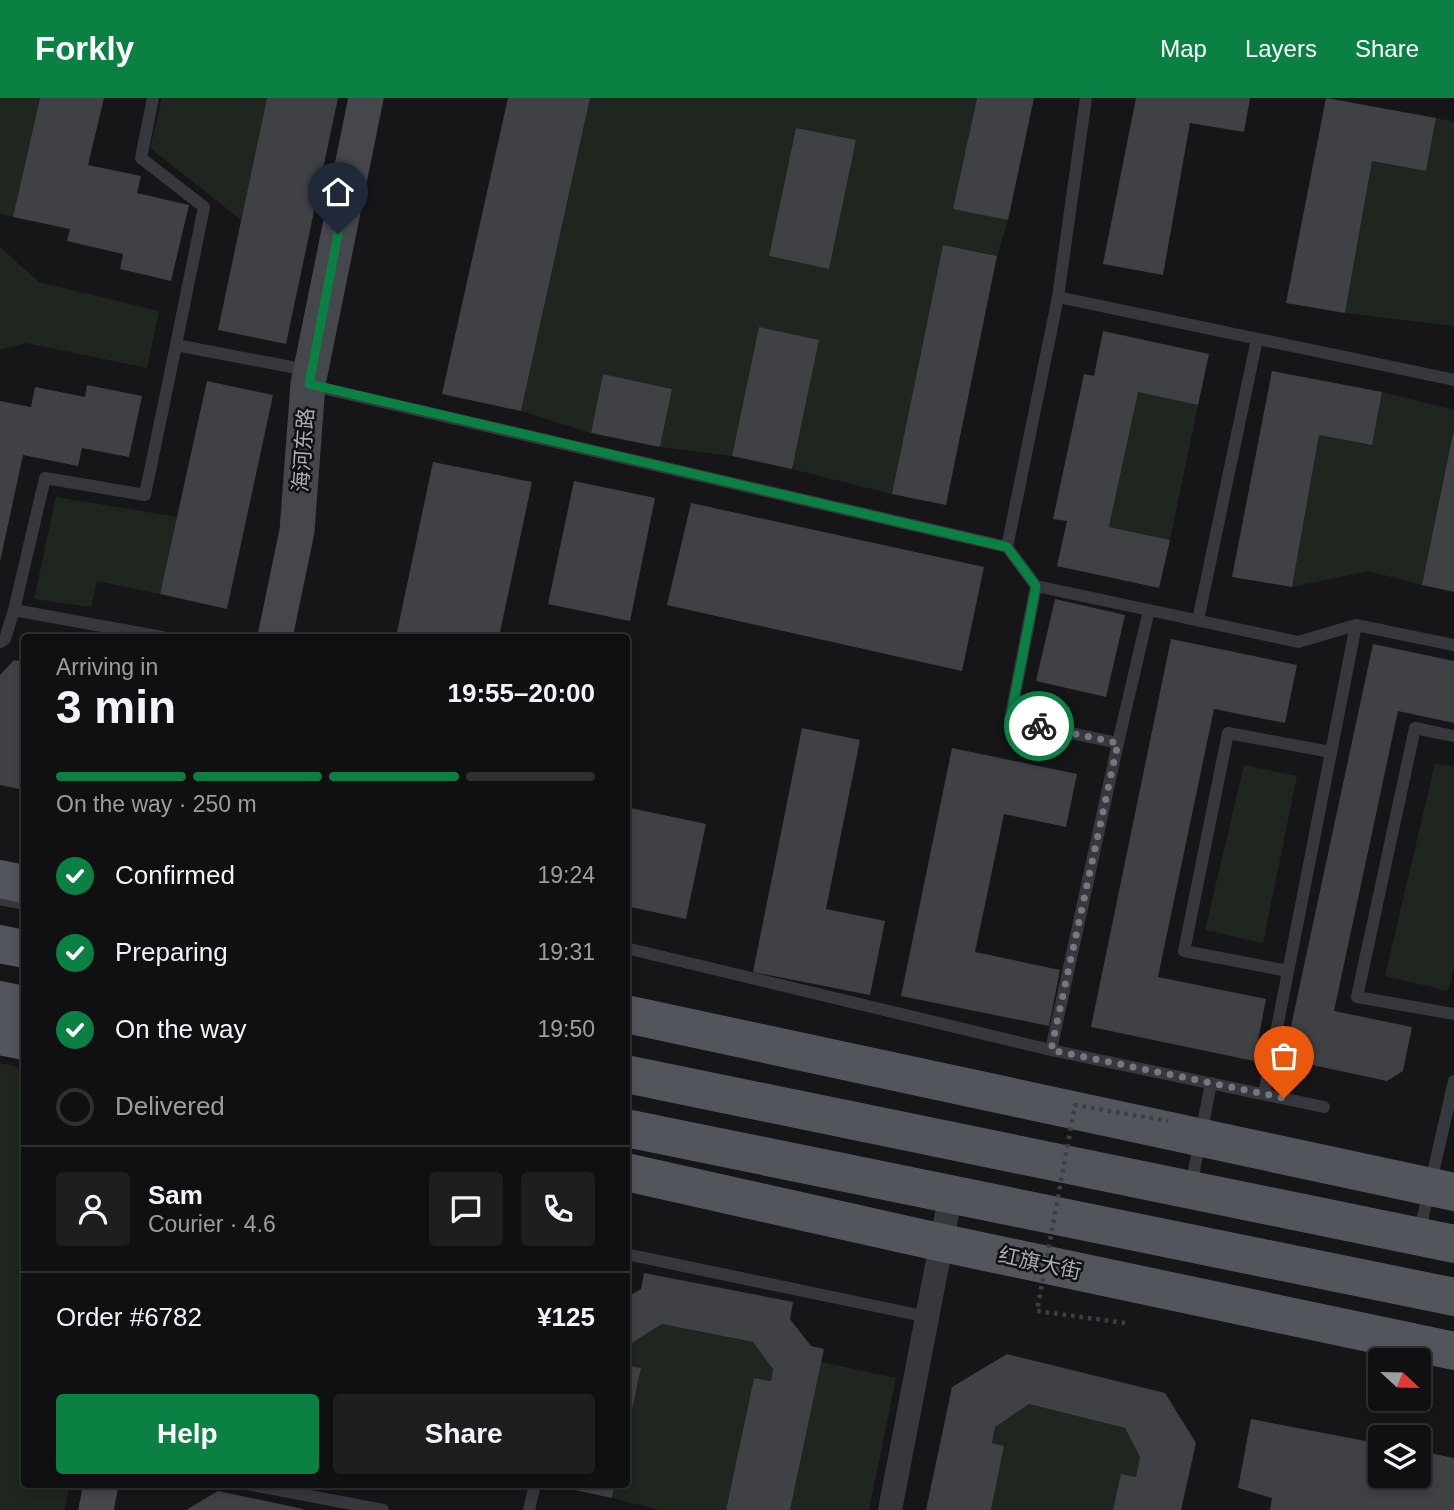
<!DOCTYPE html>
<html lang="en">
<head>
<meta charset="utf-8">
<style>
  body { margin:0; font-family:Helvetica,"Noto Sans SC",sans-serif; background:#1e1e20; color:#f1f3f6; height:100vh; display:flex; flex-direction:column; font-size:26px; white-space:nowrap }
  * { box-sizing:border-box; margin:0 }
  p { font-size:23px; color:#9c9d9f }
  .icon { flex:none; width:38px; height:38px; fill:none; stroke:currentColor; stroke-width:2; stroke-linecap:round; stroke-linejoin:round }
  .map { position:relative; flex:1; overflow:hidden }
  .details { position:absolute; left:21px; top:536px; width:609px; height:854px; display:flex; flex-direction:column; background:#101012; border-radius:7px; box-shadow:0 4px 10px #0003,0 0 0 2px #303032 }
  .details>* { flex:none }
  .needle { width:46px; rotate:112deg }
  .buttons { position:absolute; left:1368px; top:1250px; display:grid; gap:14px }
  .buttons a { display:grid; place-items:center; width:63px; height:63px; border-radius:7px; background:#101012; box-shadow:0 4px 10px #0003,0 0 0 2px #303032; font-size:35px }
  .pin { position:absolute; display:grid; place-items:center; width:60px; height:60px; color:#fff; margin:-72px -30px; border-radius:50% 50% 50% 0; rotate:-45deg; box-shadow:0 0 7px #0007 }
  .pin .icon { rotate:45deg }
  .courier { position:absolute; display:grid; place-items:center; width:70px; height:70px; margin:-35px; border:5px solid #0b8043; border-radius:50%; background:#fff; color:#222; box-shadow:0 2px 9px #0007 }
  .head em { font-style:normal; font-weight:700 }
  .head div { display:flex; flex-direction:column-reverse }
  .head { display:flex; align-items:center; justify-content:space-between; height:119px; padding:0 35px }
  h1 { font-size:46px; font-weight:700; line-height:52px }
  .bar { display:grid; grid-template-columns:repeat(4,1fr); gap:10px 7px; align-content:center; height:84px; padding:0 35px }
  .bar i { height:9px; border-radius:5px; background:#303032 }
  .bar .on { background:#0b8043 }
  .bar p { grid-column:span 4 }
  .line { display:flex; align-items:center; gap:18px; padding:0 35px; border-top:2px solid #303032 }
  .line div { flex:1 }
  .round { display:grid; place-items:center; flex:none; width:74px; height:74px; border-radius:7px; background:#1e1e20 }
  ol { padding:0 35px; list-style:none }
  li { display:flex; align-items:center; gap:21px; height:77px }
  li p { margin-inline-start:auto }
  li .icon { padding:7px; border-radius:50%; background:#0b8043; color:#fff; stroke-width:4 }
  li:last-child { color:#9c9d9f }
  li i { width:38px; height:38px; border:4px solid #303032; border-radius:50% }
  .button { display:flex; gap:14px; margin-top:auto; padding:14px 35px }
  .button a { flex:1; height:80px; border-radius:7px; background:#0b8043; color:#fff; font-size:28px; font-weight:700; line-height:80px; text-align:center }
  .button a+a { background:#1e1e20; color:#f1f3f6 }
  header { display:flex; align-items:center; gap:42px; box-sizing:border-box; height:98px; padding:0 35px; background:#0b8043; color:#fff }
  header strong { font-size:33px }
  nav { display:flex; gap:38px; margin-inline-start:auto; font-size:24px }
  .map>svg:first-child { display:block }
  .green { fill:#1e261f; fill-rule:evenodd }
  .building { fill:#404145 }
  .lines { fill:none; stroke-linecap:round; stroke-linejoin:round }
  .lane { stroke:#37383d; stroke-width:12 }
  .street { stroke:#37383d; stroke-width:24 }
  .secondary { stroke:#45474d; stroke-width:35 }
  .primary { stroke:#53555c; stroke-width:38 }
  .path-bridge { stroke:#3d3f44; stroke-width:4.5; stroke-dasharray:3.5 5; stroke-linecap:butt }
  .done { stroke:#757880; stroke-width:7; stroke-dasharray:0 12.6 }
  .route { stroke:#0b8043; stroke-width:9 }
  .labels { text-anchor:middle; dominant-baseline:central; stroke-width:5; stroke-linejoin:round; paint-order:stroke }
  .street-label { font-size:21px; fill:#a8adb8; stroke:#111113 }
</style>
</head>
<body>
<header>
<strong>Forkly</strong>
<nav><a>Map</a><a>Layers</a><a>Share</a></nav>
</header>
<div class="map">
<svg width="1454" height="1412" viewBox="0 0 1454 1412">
  <rect width="100%" height="100%" fill="#161618"/>
  <path class="green" d="M0 0H40L13 119 0 116Z
    M162 0H267L241 122 150 50Z
    M590 0H977L954 110 1008 122 997 158 943 147 892 396 792 371 818 242 759 230 732 358 660 349 672 291 603 276 591 335 521 313ZM796 30 855 42 829 171 769 158Z
    M1436 20 1454 24V228L1345 215 1372 63 1426 73Z
    M0 149 39 184 159 213 147 270 26 245 0 252Z
    M1138 294 1198 307 1170 442 1109 429Z
    M1382 294 1454 312V328L1422 487 1368 473 1292 489 1319 337 1372 347Z
    M56 399 177 419 160 496 97 483 91 509 34 501Z
    M1435 665 1454 669V869L1448 893 1385 878Z
    M1244 667 1297 678 1263 845 1205 832Z
    M0 965 24 971V1386H70L64 1412H0Z
    M662 1226 753 1244 773 1271 771 1283 754 1280 726 1412H659L612 1400 615 1386H626L627 1335 641 1270 627 1267 632 1245Z
    M821 1264 896 1280 869 1412H790Z
    M1029 1306 1125 1330 1140 1359 1136 1379 1121 1377 1113 1412H991L1004 1348 992 1345 995 1329Z"/>
  <path class="building" d="M40 0H104L88 67 141 78 137 95 189 107 171 183 120 171 123 156 67 143 70 131 13 119Z
    M267 0H338L286 246 218 232Z
    M508 0H590L521 313 442 296Z
    M977 0H1034L1008 122 953 111Z
    M1136 0H1250L1244 34 1190 25 1163 177 1103 166Z
    M1326 0 1436 20 1426 73 1372 63 1345 215 1286 205Z
    M796 30 856 42 829 171 769 158Z
    M943 147 997 158 946 407 892 396Z
    M759 229 819 242 792 371 732 358Z
    M1103 233 1209 256 1198 307 1138 294 1109 429 1170 442 1159 490 1057 468 1067 423 1053 421 1084 276 1094 278Z
    M1272 273 1382 294 1372 347 1319 337 1292 489 1232 479Z
    M603 276 672 291 660 349 591 335Z
    M207 283 273 297 227 511 160 496Z
    M87 287 142 298 129 359 82 350 78 368 23 357 0 464V303L31 309 35 289 85 299Z
    M1453 335H1454V494L1422 487Z
    M433 364 532 384 499 539H396Z
    M574 383 655 400 630 523 548 506Z
    M691 405 984 469 962 573 667 507Z
    M1055 501 1125 517 1106 599 1036 583Z
    M1171 541 1297 567 1285 625 1214 611 1158 879 1266 901 1254 963 1091 929Z
    M1373 546 1454 563V625L1398 613 1334 913 1412 929 1403 973 1387 983 1284 961Z
    M14 562 24 564V692L0 687V577Z
    M802 630 860 642 826 811 885 823 870 897 753 874Z
    M952 650 1077 676 1066 729 1004 716 975 854 1060 872 1049 928 901 898Z
    M626 709 706 726 686 821 626 808Z
    M644 1175 793 1204 790 1221 811 1248 824 1251 790 1412H726L754 1280 771 1283 773 1271 753 1244 662 1226 632 1245 626 1262V1200L641 1191Z
    M1007 1256 1165 1295 1196 1345 1181 1412H1113L1121 1376 1136 1379 1140 1359 1125 1330 1029 1306 995 1329 992 1345 1004 1348 991 1412H926L952 1289Z
    M626 1267 641 1270 628 1330H626Z
    M1251 1321 1381 1346V1377H1419V1353L1454 1360V1412H1270L1272 1400 1238 1390Z
    M473 1386H492L491 1391Z
    M561 1386H615L612 1400 560 1389Z
    M218 1393 303 1411V1412H186Z"/>
  <g class="lines">
    <path class="lane" d="M153 0 141 60 204 109 176 247 307 272
      M1058 199 1454 282
      M309 287 1007 449 1058 199 1086 0
      M1007 449 1036 488 1010 622 1118 645 1051 952
      M1036 488 1149 512 1118 645
      M1149 512 1298 544 1356 527 1454 547
      M1198 522 1257 241
      M162 539 14 512 45 380 145 397 176 247
      M0 544 5 541 14 512
      M1454 638 1415 630 1357 899 1454 916
      M0 801 24 806
      M626 850 1051 952 1324 1009
      M1288 873 1184 853 1228 635 1331 654
      M1264 996 1356 527
      M1191 1088 1211 985
      M1419 1136 1454 983
      M626 1156 928 1219
      M247 1386 383 1412
      M529 1412 535 1386"/>
    <path class="street" d="M890 1412 951 1095"/>
    <path class="secondary" d="M275 539 297 433 308 286 366 0
      M96 1412 101 1386"/>
    <path class="primary" d="M0 781 24 786
      M0 846 24 851
      M0 902 24 907
      M626 916 1454 1094
      M0 938 24 943
      M626 976 1454 1146
      M626 1030 1454 1199
      M626 1074 943 1145 1454 1253"/>
    <path class="path-bridge" d="M1125 1225 1037 1213 1075 1007 1168 1023"/>
  </g>
  <g class="lines">
    <path class="done" d="M1039 628 1118 645 1051 952 1284 1000"/>
    <path class="route" d="M338 136 309 286 1007 449 1036 488 1010 622 1039 628"/>
  </g>
  <g class="labels">
    <g class="street-label">
      <text transform="translate(303 352) rotate(-86)">海河东路</text>
      <text transform="translate(1040 1165) rotate(12)">红旗大街</text>
    </g>
  </g>
</svg>
<div class="buttons">
<a><svg class="needle" viewBox="-14 -14 28 28"><path d="M0-13l5 13h-10z" fill="#e53935"/><path d="M0 13l5-13h-10z" fill="#9c9d9f"/></svg></a>
<a><svg class="icon" aria-label="layers" viewBox="0 0 24 24"><path d="M12 4l9 5-9 5-9-5zM3 14l9 5 9-5"/></svg></a>
</div>
<div class="pin" style="left:1284px;top:1000px;background:#ea580c"><svg class="icon" aria-label="bag" viewBox="0 0 24 24"><path d="M5 8h14l-1 12H6zM9 8a3 3 0 0 1 6 0"/></svg></div>
<div class="pin" style="left:338px;top:136px;background:#1f2937"><svg class="icon" aria-label="home" viewBox="0 0 24 24"><path d="M3 11l9-7 9 7M6 9v11h12V9"/></svg></div>
<div class="courier" style="left:1039px;top:628px"><svg class="icon" aria-label="bike" viewBox="0 0 24 24"><circle cx="6" cy="16" r="4"/><circle cx="18" cy="16" r="4"/><path d="M6 16l4-8h5l3 8M10 8l3 8H6M13 5h3"/></svg></div>
<section class="details">
<div class="head"><div><h1>3 min</h1><p>Arriving in</p></div><em>19:55–20:00</em></div>
<div class="bar"><i class="on"></i><i class="on"></i><i class="on"></i><i></i><p>On the way · 250 m</p></div>
<ol>
<li><svg class="icon" aria-label="check" viewBox="0 0 24 24"><path d="M5 12l5 5 9-10"/></svg>Confirmed<p>19:24</p></li>
<li><svg class="icon" aria-label="check" viewBox="0 0 24 24"><path d="M5 12l5 5 9-10"/></svg>Preparing<p>19:31</p></li>
<li><svg class="icon" aria-label="check" viewBox="0 0 24 24"><path d="M5 12l5 5 9-10"/></svg>On the way<p>19:50</p></li>
<li><i></i>Delivered</li>
</ol>
<div class="line" style="height:126px"><a class="round"><svg class="icon" aria-label="person" viewBox="0 0 24 24"><circle cx="12" cy="8" r="4"/><path d="M4 21q1-7 8-7t8 7"/></svg></a><div><b>Sam</b><p>Courier · 4.6</p></div><a class="round"><svg class="icon" aria-label="chat" viewBox="0 0 24 24"><path d="M4 5h16v11H9l-5 4z"/></svg></a><a class="round"><svg class="icon" aria-label="phone" viewBox="0 0 24 24"><path d="M5 4h4l2 5-3 2q2 4 5 5l2-3 5 2v4C11 20 4 13 5 4z"/></svg></a></div>
<div class="line" style="height:91px"><div>Order #6782</div><b>¥125</b></div>
<div class="button"><a>Help</a><a>Share</a></div>
</section>
</div>
</body>
</html>
